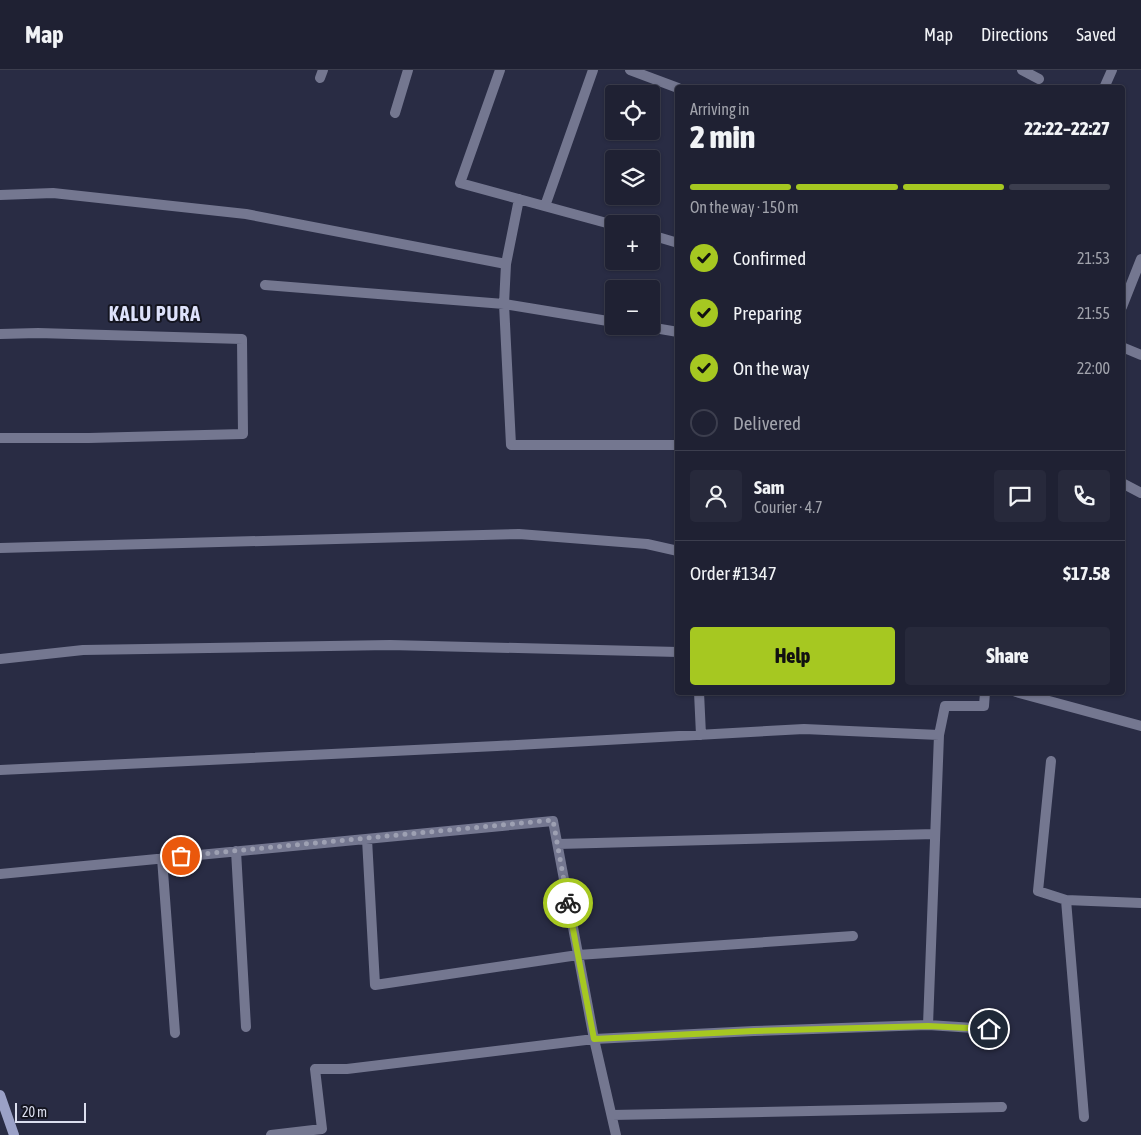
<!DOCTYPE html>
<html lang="en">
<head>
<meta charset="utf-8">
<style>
  body { margin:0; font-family:"Asap Condensed",sans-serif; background:#27293b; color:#f1f3f6; height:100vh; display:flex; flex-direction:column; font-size:19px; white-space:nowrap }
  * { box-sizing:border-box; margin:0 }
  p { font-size:16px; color:#a1a3ac }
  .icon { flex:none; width:28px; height:28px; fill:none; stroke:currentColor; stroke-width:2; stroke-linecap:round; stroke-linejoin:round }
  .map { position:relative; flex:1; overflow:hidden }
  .sheet { position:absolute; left:675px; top:15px; width:450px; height:610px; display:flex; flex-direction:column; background:#1f2133; border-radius:5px; box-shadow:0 1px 4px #0004,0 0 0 1px #3c3e4e }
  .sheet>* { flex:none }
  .fabs { position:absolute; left:605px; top:15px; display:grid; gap:10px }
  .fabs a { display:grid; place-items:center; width:55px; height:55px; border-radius:5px; background:#1f2133; box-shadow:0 1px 4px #0004,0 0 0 1px #3c3e4e; font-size:25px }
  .scale { position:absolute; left:15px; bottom:12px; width:71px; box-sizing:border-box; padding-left:5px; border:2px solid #dbdeee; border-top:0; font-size:14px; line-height:18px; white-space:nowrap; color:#dbdeee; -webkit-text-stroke:4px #141520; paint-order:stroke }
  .pin { position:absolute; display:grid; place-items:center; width:42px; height:42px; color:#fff; margin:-21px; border:2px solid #fff; border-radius:50%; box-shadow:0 1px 5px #0007 }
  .courier { position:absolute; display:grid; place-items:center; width:50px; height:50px; margin:-25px; border:4px solid #a6c821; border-radius:50%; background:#fff; color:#222; box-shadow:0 1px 6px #0007 }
  .overview em { font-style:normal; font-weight:800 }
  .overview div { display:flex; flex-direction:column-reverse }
  .overview { display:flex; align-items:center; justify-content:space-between; height:85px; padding:0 15px }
  h1 { font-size:32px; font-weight:800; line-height:38px }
  .bar { display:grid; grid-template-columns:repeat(4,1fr); gap:8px 5px; align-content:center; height:60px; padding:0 15px }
  .bar i { height:6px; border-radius:4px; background:#3c3e4e }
  .bar .selected { background:#a6c821 }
  .bar p { grid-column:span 4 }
  .line { display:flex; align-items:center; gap:12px; padding:0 15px; border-top:1px solid #3c3e4e }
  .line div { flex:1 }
  .round { display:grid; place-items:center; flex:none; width:52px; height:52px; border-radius:5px; background:#27293b }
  ol { padding:0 15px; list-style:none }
  li { display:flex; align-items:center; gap:15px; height:55px }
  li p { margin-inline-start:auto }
  li .icon { padding:5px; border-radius:50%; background:#a6c821; color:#111; stroke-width:4 }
  li:last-child { color:#a1a3ac }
  li i { width:28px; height:28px; border:2px solid #3c3e4e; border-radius:50% }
  .cta { display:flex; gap:10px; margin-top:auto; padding:10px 15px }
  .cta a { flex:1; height:58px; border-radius:5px; background:#a6c821; color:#111; font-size:20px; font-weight:800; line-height:58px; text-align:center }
  .cta a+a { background:#27293b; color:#f1f3f6 }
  header { display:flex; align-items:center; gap:30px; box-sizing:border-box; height:70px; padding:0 25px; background:#1f2133; border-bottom:1px solid #3c3e4e }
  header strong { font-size:24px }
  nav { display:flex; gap:28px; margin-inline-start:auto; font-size:18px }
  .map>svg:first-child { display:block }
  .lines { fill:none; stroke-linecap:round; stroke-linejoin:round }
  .street { stroke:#747790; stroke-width:10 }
  .secondary { stroke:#9ba1c7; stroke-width:10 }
  .done { stroke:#9da0b2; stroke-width:5; stroke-dasharray:0 9 }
  .route { stroke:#a6c821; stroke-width:6 }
  .labels { text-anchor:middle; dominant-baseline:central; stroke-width:4; stroke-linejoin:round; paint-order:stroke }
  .district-label { font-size:20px; font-weight:bold; letter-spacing:1px; fill:#dee2fb; stroke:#141520 }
</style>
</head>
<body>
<header>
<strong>Map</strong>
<nav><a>Map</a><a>Directions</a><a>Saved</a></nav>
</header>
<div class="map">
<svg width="1141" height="1065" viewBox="0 0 1141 1065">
  <rect width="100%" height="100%" fill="#292c44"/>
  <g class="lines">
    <path class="street" d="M500 0 460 113 614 155
      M630 0 678 18
      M1022 0 1039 9
      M320 8 323 0
      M1104 18 1112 0
      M395 43 408 0
      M0 125 53 123 246 144 506 194
      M519 129 506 194 504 234 511 375H678
      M545 136 593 0
      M651 165 678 173
      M265 215 504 234 614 252
      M1122 237 1141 189
      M643 256 678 262
      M0 264 38 263 242 269 243 364 89 368H0
      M1122 277 1141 285
      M1122 413 1141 423
      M0 478 519 464 647 474 678 481
      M0 589 83 580 390 575 678 582
      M699 622 701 665
      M1016 622 1141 656
      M939 665 945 636H984L985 622
      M1051 691 1038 821 1066 830 1141 833
      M0 700 497 676 804 659 939 665 928 955 754 961 594 969 553 751 0 804
      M367 769 375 915 578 885 853 866
      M558 774 935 764
      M236 781 246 957
      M162 788 175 963
      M1066 830 1084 1047
      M928 955 989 959
      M612 1045 1002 1037
      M271 1065 322 1059 315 999H347L594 969 616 1065"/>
    <path class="secondary" d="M0 1025 14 1065"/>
  </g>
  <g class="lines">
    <path class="done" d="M181 786 553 750 568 833"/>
    <path class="route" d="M568 833 594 969 754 961 928 956 989 959"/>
  </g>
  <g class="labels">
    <g class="district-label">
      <text x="155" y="243">KALU PURA</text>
    </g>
  </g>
</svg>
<div class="fabs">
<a><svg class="icon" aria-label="locate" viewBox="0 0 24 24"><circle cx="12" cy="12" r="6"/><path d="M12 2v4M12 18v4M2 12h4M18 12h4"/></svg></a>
<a><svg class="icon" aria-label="layers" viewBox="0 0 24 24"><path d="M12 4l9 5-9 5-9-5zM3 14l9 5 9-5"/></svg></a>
<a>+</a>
<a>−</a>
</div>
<div class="scale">20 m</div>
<div class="pin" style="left:181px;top:786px;background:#ea580c"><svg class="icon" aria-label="bag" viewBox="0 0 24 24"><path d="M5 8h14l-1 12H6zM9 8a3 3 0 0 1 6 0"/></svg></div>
<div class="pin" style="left:989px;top:959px;background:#1f2937"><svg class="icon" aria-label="home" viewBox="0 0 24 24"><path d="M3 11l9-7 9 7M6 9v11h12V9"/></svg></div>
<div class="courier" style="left:568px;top:833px"><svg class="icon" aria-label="bike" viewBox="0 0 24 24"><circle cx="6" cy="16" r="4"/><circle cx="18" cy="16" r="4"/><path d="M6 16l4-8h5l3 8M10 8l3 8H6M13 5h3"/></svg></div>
<section class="sheet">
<div class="overview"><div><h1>2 min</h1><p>Arriving in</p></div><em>22:22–22:27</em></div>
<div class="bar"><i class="selected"></i><i class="selected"></i><i class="selected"></i><i></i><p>On the way · 150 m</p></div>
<ol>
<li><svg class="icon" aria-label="check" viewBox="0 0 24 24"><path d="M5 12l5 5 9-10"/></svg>Confirmed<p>21:53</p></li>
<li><svg class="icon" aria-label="check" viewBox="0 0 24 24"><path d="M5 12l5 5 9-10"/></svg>Preparing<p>21:55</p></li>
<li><svg class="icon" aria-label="check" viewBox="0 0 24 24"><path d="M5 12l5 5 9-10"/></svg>On the way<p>22:00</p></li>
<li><i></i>Delivered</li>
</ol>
<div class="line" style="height:90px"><a class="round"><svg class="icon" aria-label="person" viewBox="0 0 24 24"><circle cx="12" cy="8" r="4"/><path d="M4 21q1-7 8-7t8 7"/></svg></a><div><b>Sam</b><p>Courier · 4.7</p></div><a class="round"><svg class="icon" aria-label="chat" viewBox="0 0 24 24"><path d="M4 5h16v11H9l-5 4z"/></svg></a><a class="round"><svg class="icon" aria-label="phone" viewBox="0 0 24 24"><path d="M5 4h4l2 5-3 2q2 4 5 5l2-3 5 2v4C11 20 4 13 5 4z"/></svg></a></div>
<div class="line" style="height:65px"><div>Order #1347</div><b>$17.58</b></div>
<div class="cta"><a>Help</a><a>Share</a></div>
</section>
</div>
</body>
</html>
